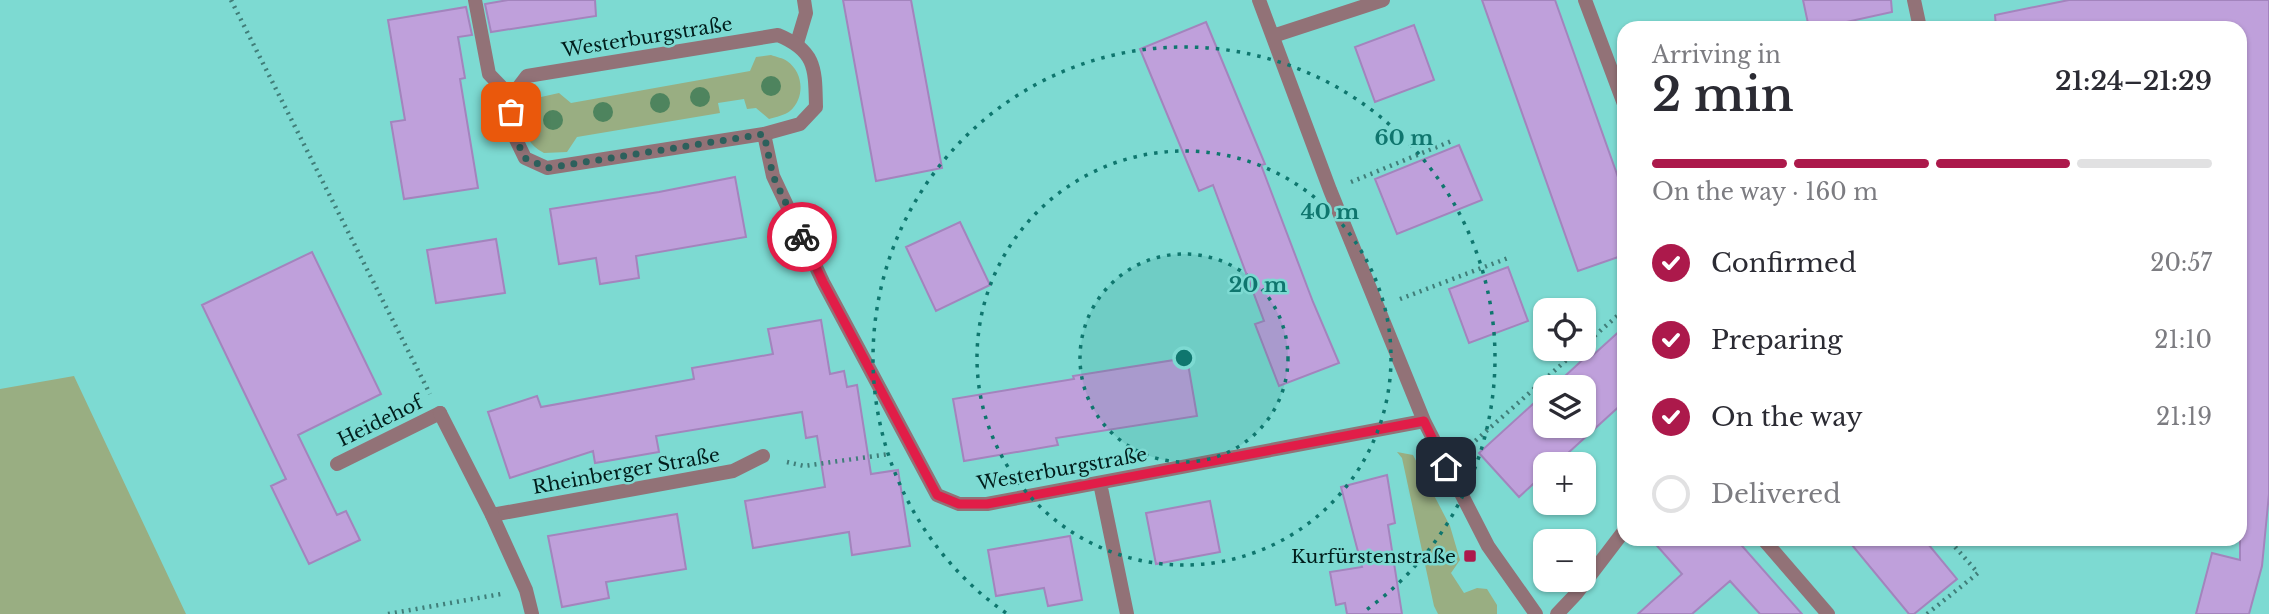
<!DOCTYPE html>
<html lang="en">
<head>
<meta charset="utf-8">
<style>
  body { margin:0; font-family:"Libre Baskerville",serif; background:#f7f7f7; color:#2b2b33; height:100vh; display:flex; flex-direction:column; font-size:26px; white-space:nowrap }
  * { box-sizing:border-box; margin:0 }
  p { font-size:23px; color:#7c7c81 }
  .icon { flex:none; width:38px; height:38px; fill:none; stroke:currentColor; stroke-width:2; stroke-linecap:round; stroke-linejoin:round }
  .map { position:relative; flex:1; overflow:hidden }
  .sheet { position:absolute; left:1617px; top:21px; width:630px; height:525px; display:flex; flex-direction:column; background:#fff; border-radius:21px; box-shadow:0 2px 5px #0004 }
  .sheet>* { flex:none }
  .buttons { position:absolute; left:1533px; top:298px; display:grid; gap:14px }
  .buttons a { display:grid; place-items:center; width:63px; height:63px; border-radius:14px; background:#fff; box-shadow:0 2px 5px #0004; font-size:35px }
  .pin { position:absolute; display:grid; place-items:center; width:60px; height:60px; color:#fff; margin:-30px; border-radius:14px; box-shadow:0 4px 10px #0006 }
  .courier { position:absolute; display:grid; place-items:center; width:70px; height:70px; margin:-35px; border:5px solid #e11d48; border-radius:50%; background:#fff; color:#222; box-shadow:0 2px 9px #0007 }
  .headline em { font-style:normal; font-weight:600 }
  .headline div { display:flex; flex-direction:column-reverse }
  .headline { display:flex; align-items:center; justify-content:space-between; height:119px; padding:0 35px }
  h1 { font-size:46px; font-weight:600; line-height:52px }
  .bar { display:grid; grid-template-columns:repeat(4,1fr); gap:10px 7px; align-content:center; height:84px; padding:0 35px }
  .bar i { height:9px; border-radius:5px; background:#e1e1e2 }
  .bar .current { background:#ac194b }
  .bar p { grid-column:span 4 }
  ol { padding:0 35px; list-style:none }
  li { display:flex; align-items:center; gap:21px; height:77px }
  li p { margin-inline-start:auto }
  li .icon { padding:7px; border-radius:50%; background:#ac194b; color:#fff; stroke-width:4 }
  li:last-child { color:#7c7c81 }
  li i { width:38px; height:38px; border:4px solid #e1e1e2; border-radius:50% }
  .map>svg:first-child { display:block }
  .green { fill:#99ae82 }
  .building { fill:#bfa0db; stroke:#a384bd; stroke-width:2 }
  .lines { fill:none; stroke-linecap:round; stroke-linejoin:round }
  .path { stroke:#407e79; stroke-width:4.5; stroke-dasharray:2 5; stroke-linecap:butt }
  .lane { stroke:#927277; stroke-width:14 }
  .street { stroke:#927277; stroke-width:14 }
  .tree { fill:#4e845e }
  .done { stroke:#2c605c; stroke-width:7; stroke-dasharray:0 12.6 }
  .route { stroke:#e11d48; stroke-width:9 }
  .ring { fill:none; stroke:#0f766e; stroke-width:3.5; stroke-dasharray:3.5 7 }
  .poi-dot { fill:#ac194b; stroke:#7ddad2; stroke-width:2.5 }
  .labels { text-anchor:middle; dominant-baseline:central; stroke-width:5; stroke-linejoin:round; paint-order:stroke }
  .street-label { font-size:19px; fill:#011e1c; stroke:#7ddad2 }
  .poi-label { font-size:19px; fill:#011e1c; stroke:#7ddad2; text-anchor:end }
  .centre { fill:#0f766e; stroke:#7ddad2; stroke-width:3.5 }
  .ring-label { font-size:21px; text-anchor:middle; font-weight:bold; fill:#0f766e; stroke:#7ddad2; stroke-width:5; stroke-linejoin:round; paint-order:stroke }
</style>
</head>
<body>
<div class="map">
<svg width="2269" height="614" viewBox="0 0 2269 614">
  <rect width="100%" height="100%" fill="#7ddad2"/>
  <path class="green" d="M771 55C776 57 783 58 787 61 804 73 805 98 790 111 785 115 776 117 769 119L756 108 747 109 744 99 718 103 720 113 577 137 567 152 544 153C524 142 523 129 526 107L541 97 559 93 571 103 750 71 756 57Z
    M74 376 186 614H0V389Z
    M1397 452 1413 455 1450 526 1460 560 1451 573 1464 593 1477 588 1487 589 1497 605V614H1438L1434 606 1402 458Z"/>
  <path class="building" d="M508 0H595L596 16 491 32 485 4Z
    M843 0H911L942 168 876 181Z
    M1482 0H1555L1624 194V255L1578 271Z
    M1803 0H1891L1892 12 1819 28H1809Z
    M2069 0H2269V494L2262 566 2249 614H2196L2212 553 2240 560V28H1996L1995 15Z
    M466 7 472 35 458 37 465 78 460 79 478 188 404 199 391 122 405 120 388 20Z
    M1206 22 1265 164 1261 165 1313 302 1339 363 1279 386 1255 324 1264 321 1213 185 1199 191 1140 49Z
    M1414 25 1434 80 1375 102 1355 47Z
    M1459 145 1482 200 1397 234 1375 179Z
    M735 177 746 237 636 256 639 278 600 284 596 258 559 264 550 209 659 192Z
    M960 222 990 285 936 311 906 247Z
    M496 239 505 293 436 303 427 250Z
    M312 252 381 394 298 435 337 515 346 511 360 540 309 564 271 486 286 479 202 305Z
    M1508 267 1528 321 1469 343 1449 289Z
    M821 320 830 374 844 371 847 387 857 385 871 474 898 470 910 546 852 555 849 532 753 548 745 501 825 487 817 436 806 438 802 412 656 436 659 452 595 463 593 451 510 478 488 412 537 396 541 407 694 379 692 368 773 354 768 329Z
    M1624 327V402L1556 464H1545V473L1519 497 1479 453 1545 393V425H1584V387H1553L1589 354 1591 357Z
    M1187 358 1197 416 1056 438 1058 445 964 461 953 399 1074 379 1073 376Z
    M1387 475 1395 523 1388 525 1402 614H1347L1345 603 1336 605 1330 572 1362 567 1341 487Z
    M1210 501 1220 552 1156 564 1146 513Z
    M677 514 686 569 606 582 609 598 562 607 548 536Z
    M1070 536 1082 600 1048 606 1044 588 996 596 988 550Z
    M1651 539H1736L1802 614H1760L1730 581 1692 614H1638L1682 574Z
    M1847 539H1924L1957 579 1914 614H1909Z"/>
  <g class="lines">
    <path class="path" d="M231 0 430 394
      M1351 182 1454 140
      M1400 299 1508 258
      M1584 345 1624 310
      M1465 450 1580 348
      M787 462 804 466 889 454
      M388 614 501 594
      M1927 614 1978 573 1948 539"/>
    <path class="lane" d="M475 0 489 74 511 97
      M1585 0 1624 104
      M1914 0 1920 28
      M797 43 806 13 804 0
      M337 464 440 413
      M492 515 733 471 763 456
      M1763 539 1828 614"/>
    <path class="street" d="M1259 0 1330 190 1424 421 1488 546 1536 614
      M778 35C817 51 815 70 816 107L800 124 764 134 547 168 525 158 510 127 511 97 527 76Z
      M1273 36 1383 0
      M764 134 773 176 823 282 937 495 959 504H987L1424 421
      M440 413 492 515 526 590 532 614
      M1100 483 1127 614
      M1557 614 1576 594 1624 531"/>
  </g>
  <g class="tree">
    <circle cx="771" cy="86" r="10"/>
    <circle cx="700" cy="97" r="10"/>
    <circle cx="660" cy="103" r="10"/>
    <circle cx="603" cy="112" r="10"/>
    <circle cx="553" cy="120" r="10"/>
  </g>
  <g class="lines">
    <path class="done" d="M511 112 510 127 525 158 547 168 764 134 773 176 802 237"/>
    <path class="route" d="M802 237 823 282 937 495 959 504H987L1424 421 1446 467"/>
  </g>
  <circle cx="1184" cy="358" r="104" fill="#0f766e" fill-opacity=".12"/>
  <g class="ring">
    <circle cx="1184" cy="358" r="104"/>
    <circle cx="1184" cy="358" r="207"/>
    <path d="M1006 613A311 311 0 1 1 1362 613"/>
  </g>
  <rect class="poi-dot" x="1463" y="549" width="14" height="14" rx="3.5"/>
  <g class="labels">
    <g class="street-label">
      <text transform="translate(647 37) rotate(-9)">Westerburgstraße</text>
      <text transform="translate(380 421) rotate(-26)">Heidehof</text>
      <text transform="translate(1062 469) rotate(-10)">Westerburgstraße</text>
      <text transform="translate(626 471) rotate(-10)">Rheinberger Straße</text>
    </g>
    <g class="poi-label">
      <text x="1456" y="556">Kurfürstenstraße</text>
    </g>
  </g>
  <circle cx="1184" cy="358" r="10" class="centre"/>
  <g class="ring-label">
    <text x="1404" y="145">60 m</text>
    <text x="1330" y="219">40 m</text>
    <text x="1258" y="292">20 m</text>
  </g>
</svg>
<div class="buttons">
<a><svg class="icon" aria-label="locate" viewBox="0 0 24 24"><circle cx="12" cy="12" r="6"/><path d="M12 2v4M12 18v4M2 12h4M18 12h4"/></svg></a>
<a><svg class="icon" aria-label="layers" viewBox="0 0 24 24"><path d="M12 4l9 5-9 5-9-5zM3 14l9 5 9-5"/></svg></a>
<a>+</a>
<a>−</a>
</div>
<div class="pin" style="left:511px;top:112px;background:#ea580c"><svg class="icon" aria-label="bag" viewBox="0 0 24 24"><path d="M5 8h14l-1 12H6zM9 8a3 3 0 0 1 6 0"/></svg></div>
<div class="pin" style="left:1446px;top:467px;background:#1f2937"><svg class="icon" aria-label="home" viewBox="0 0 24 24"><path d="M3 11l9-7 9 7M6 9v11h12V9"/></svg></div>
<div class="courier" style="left:802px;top:237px"><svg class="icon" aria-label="bike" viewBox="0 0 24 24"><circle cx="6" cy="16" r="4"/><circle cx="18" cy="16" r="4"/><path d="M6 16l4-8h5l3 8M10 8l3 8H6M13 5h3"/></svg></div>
<section class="sheet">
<div class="headline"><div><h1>2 min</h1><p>Arriving in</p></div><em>21:24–21:29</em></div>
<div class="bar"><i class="current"></i><i class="current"></i><i class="current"></i><i></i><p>On the way · 160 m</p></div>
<ol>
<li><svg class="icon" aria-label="check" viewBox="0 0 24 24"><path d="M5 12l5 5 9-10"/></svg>Confirmed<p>20:57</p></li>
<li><svg class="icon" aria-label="check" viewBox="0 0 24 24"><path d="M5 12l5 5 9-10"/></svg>Preparing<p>21:10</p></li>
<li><svg class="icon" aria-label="check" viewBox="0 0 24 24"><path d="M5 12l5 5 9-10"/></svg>On the way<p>21:19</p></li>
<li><i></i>Delivered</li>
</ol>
</section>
</div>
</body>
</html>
